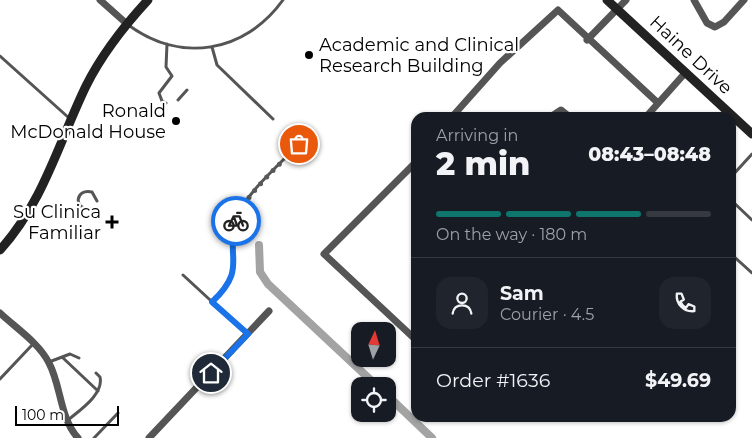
<!DOCTYPE html>
<html lang="en">
<head>
<meta charset="utf-8">
<style>
  body { margin:0; font-family:Montserrat,sans-serif; background:#20242c; color:#f1f3f6; height:100vh; display:flex; flex-direction:column; font-size:19px; white-space:nowrap }
  * { box-sizing:border-box; margin:0 }
  p { font-size:16px; color:#9ea1a6 }
  .icon { flex:none; width:28px; height:28px; fill:none; stroke:currentColor; stroke-width:2; stroke-linecap:round; stroke-linejoin:round }
  .map { position:relative; flex:1; overflow:hidden }
  .panel { position:absolute; left:411px; top:112px; width:325px; height:310px; display:flex; flex-direction:column; background:#171b24; border-radius:15px; box-shadow:0 1px 4px #0004 }
  .panel>* { flex:none }
  .needle { width:32px; rotate:4deg }
  .fabs { position:absolute; left:351px; top:322px; display:grid; gap:10px }
  .fabs a { display:grid; place-items:center; width:45px; height:45px; border-radius:10px; background:#171b24; box-shadow:0 1px 4px #0004; font-size:25px }
  .scale { position:absolute; left:15px; bottom:12px; width:104px; box-sizing:border-box; padding-left:5px; border:2px solid #000; border-top:0; font-size:14px; line-height:18px; white-space:nowrap; color:#000; -webkit-text-stroke:4px #fff; paint-order:stroke }
  .pin { position:absolute; display:grid; place-items:center; width:42px; height:42px; color:#fff; margin:-21px; border:2px solid #fff; border-radius:50%; box-shadow:0 1px 5px #0007 }
  .courier { position:absolute; display:grid; place-items:center; width:50px; height:50px; margin:-25px; border:4px solid #1a73e8; border-radius:50%; background:#fff; color:#222; box-shadow:0 1px 6px #0007 }
  .overview em { font-style:normal; font-weight:800 }
  .overview div { display:flex; flex-direction:column-reverse }
  .overview { display:flex; align-items:center; justify-content:space-between; height:85px; padding:0 25px }
  h1 { font-size:32px; font-weight:800; line-height:38px }
  .bar { display:grid; grid-template-columns:repeat(4,1fr); gap:8px 5px; align-content:center; height:60px; padding:0 25px }
  .bar i { height:6px; border-radius:4px; background:#363941 }
  .bar .active { background:#0f766e }
  .bar p { grid-column:span 4 }
  .line { display:flex; align-items:center; gap:12px; padding:0 25px; border-top:1px solid #363941 }
  .line div { flex:1 }
  .round { display:grid; place-items:center; flex:none; width:52px; height:52px; border-radius:15px; background:#20242c }
  .map>svg:first-child { display:block }
  .lines { fill:none; stroke-linecap:round; stroke-linejoin:round }
  .canal { stroke:#a3a3a3; stroke-width:8 }
  .lane { stroke:#555; stroke-width:3 }
  .street { stroke:#555; stroke-width:7 }
  .secondary { stroke:#222; stroke-width:9 }
  .done { stroke:#595959; stroke-width:5; stroke-dasharray:0 9 }
  .route { stroke:#1a73e8; stroke-width:6 }
  .poi-dot { fill:#000; stroke:#fff; stroke-width:2 }
  .labels { text-anchor:middle; dominant-baseline:central; stroke-width:4.5; stroke-linejoin:round; paint-order:stroke }
  .poi-label { font-size:18px; fill:#000; stroke:#fff; text-anchor:end }
  .street-label { font-size:18px; fill:#000; stroke:#fff }
</style>
</head>
<body>
<div class="map">
<svg width="752" height="438" viewBox="0 0 752 438">
  <rect width="100%" height="100%" fill="#fff"/>
  <g class="lines">
    <path class="canal" d="M259 245 260 272 268 284 377 386
      M388 396 432 438"/>
    <path class="lane" d="M127 24C180 64 245 53 283 0
      M212 47 217 65 273 119
      M0 56 69 118
      M178 100 187 90
      M166 103 162 101 159 93 172 76 166 67 167 44
      M731 177 752 154
      M731 200 752 220
      M90 209C73 210 75 188 92 192L97 201
      M731 254 752 273
      M183 275 247 334
      M212 302C251 264 222 254 237 217 247 192 280 164 299 144
      M62 357 98 391
      M49 362 70 354 79 358
      M0 379 33 344
      M68 420C80 410 104 394 100 377L96 373
      M94 438 118 413"/>
    <path class="street" d="M100 0 127 24
      M694 0 707 23 715 27 724 22 744 0
      M587 40 626 0
      M451 118 500 63 558 10 658 103
      M549 118 561 110 571 118
      M645 118 686 72
      M416 162 324 254 416 340
      M0 313C16 328 39 343 49 363 61 385 60 419 78 438
      M149 438 269 311"/>
    <path class="secondary" d="M607 0 752 134
      M0 250C44 201 58 144 86 86 102 54 124 26 148 0"/>
  </g>
  <g class="lines">
    <path class="done" d="M236 221C244 195 280 165 299 144"/>
    <path class="route" d="M211 373 248 334 212 302C248 268 225 258 236 221"/>
  </g>
  <g class="poi-dot">
    <circle cx="309" cy="55" r="5"/>
    <circle cx="176" cy="121" r="5"/>
    <path d="M109.5 214.5h5v5h5v5h-5v5h-5v-5h-5v-5h5z"/>
  </g>
  <g class="labels">
    <g class="poi-label">
      <text x="319" y="45" text-anchor="start">Academic and Clinical<tspan x="319" dy="21">Research Building</tspan></text>
      <text x="166" y="111">Ronald<tspan x="166" dy="21">McDonald House</tspan></text>
      <text x="101" y="212">Su Clinica<tspan x="101" dy="21">Familiar</tspan></text>
    </g>
    <g class="street-label">
      <text transform="translate(691 55) rotate(43)">Haine Drive</text>
    </g>
  </g>
</svg>
<div class="fabs">
<a><svg class="needle" viewBox="-14 -14 28 28"><path d="M0-13l5 13h-10z" fill="#e53935"/><path d="M0 13l5-13h-10z" fill="#9ea1a6"/></svg></a>
<a><svg class="icon" aria-label="locate" viewBox="0 0 24 24"><circle cx="12" cy="12" r="6"/><path d="M12 2v4M12 18v4M2 12h4M18 12h4"/></svg></a>
</div>
<div class="scale">100 m</div>
<div class="pin" style="left:299px;top:144px;background:#ea580c"><svg class="icon" aria-label="bag" viewBox="0 0 24 24"><path d="M5 8h14l-1 12H6zM9 8a3 3 0 0 1 6 0"/></svg></div>
<div class="pin" style="left:211px;top:373px;background:#1f2937"><svg class="icon" aria-label="home" viewBox="0 0 24 24"><path d="M3 11l9-7 9 7M6 9v11h12V9"/></svg></div>
<div class="courier" style="left:236px;top:221px"><svg class="icon" aria-label="bike" viewBox="0 0 24 24"><circle cx="6" cy="16" r="4"/><circle cx="18" cy="16" r="4"/><path d="M6 16l4-8h5l3 8M10 8l3 8H6M13 5h3"/></svg></div>
<section class="panel">
<div class="overview"><div><h1>2 min</h1><p>Arriving in</p></div><em>08:43–08:48</em></div>
<div class="bar"><i class="active"></i><i class="active"></i><i class="active"></i><i></i><p>On the way · 180 m</p></div>
<div class="line" style="height:90px"><a class="round"><svg class="icon" aria-label="person" viewBox="0 0 24 24"><circle cx="12" cy="8" r="4"/><path d="M4 21q1-7 8-7t8 7"/></svg></a><div><b>Sam</b><p>Courier · 4.5</p></div><a class="round"><svg class="icon" aria-label="phone" viewBox="0 0 24 24"><path d="M5 4h4l2 5-3 2q2 4 5 5l2-3 5 2v4C11 20 4 13 5 4z"/></svg></a></div>
<div class="line" style="height:65px"><div>Order #1636</div><b>$49.69</b></div>
</section>
</div>
</body>
</html>
